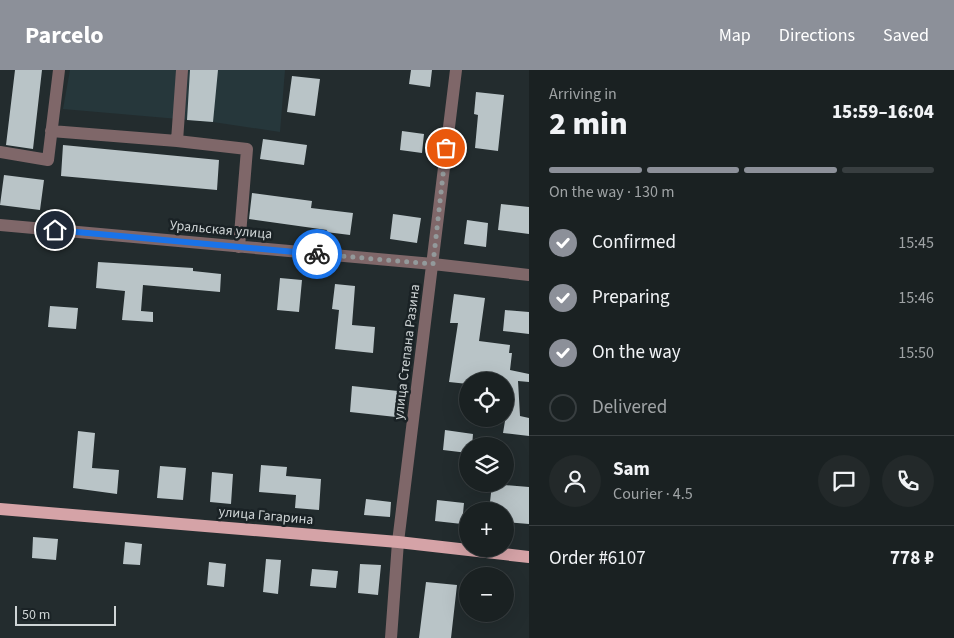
<!DOCTYPE html>
<html lang="en">
<head>
<meta charset="utf-8">
<style>
  body { margin:0; font-family:"Source Sans 3",sans-serif; background:#23292a; color:#f1f3f6; height:100vh; display:flex; flex-direction:column; font-size:19px; white-space:nowrap }
  * { box-sizing:border-box; margin:0 }
  p { font-size:16px; color:#9fa3a5 }
  .icon { flex:none; width:28px; height:28px; fill:none; stroke:currentColor; stroke-width:2; stroke-linecap:round; stroke-linejoin:round }
  .map { position:relative; flex:1; overflow:hidden }
  .side { display:flex; flex-direction:column; background:#1a2122; width:425px }
  .side>* { flex:none }
  .buttons { position:absolute; left:459px; top:302px; display:grid; gap:10px }
  .buttons a { display:grid; place-items:center; width:55px; height:55px; border-radius:50%; background:#1a2122; box-shadow:0 5px 20px #0002,0 0 0 1px #383e40; font-size:25px }
  .scale { position:absolute; left:15px; bottom:12px; width:101px; box-sizing:border-box; padding-left:5px; border:2px solid #cfd5d6; border-top:0; font-size:14px; line-height:18px; white-space:nowrap; color:#cfd5d6; -webkit-text-stroke:4px #1a2225; paint-order:stroke }
  .pin { position:absolute; display:grid; place-items:center; width:42px; height:42px; color:#fff; margin:-21px; border:2px solid #fff; border-radius:50%; box-shadow:0 1px 5px #0007 }
  .courier { position:absolute; display:grid; place-items:center; width:50px; height:50px; margin:-25px; border:4px solid #1a73e8; border-radius:50%; background:#fff; color:#222; box-shadow:0 1px 6px #0007 }
  .summary em { font-style:normal; font-weight:800 }
  .summary div { display:flex; flex-direction:column-reverse }
  .summary { display:flex; align-items:center; justify-content:space-between; height:85px; padding:0 20px }
  h1 { font-size:32px; font-weight:800; line-height:38px }
  .bar { display:grid; grid-template-columns:repeat(4,1fr); gap:8px 5px; align-content:center; height:60px; padding:0 20px }
  .bar i { height:6px; border-radius:4px; background:#383e40 }
  .bar .selected { background:#8c9099 }
  .bar p { grid-column:span 4 }
  .line { display:flex; align-items:center; gap:12px; padding:0 20px; border-top:1px solid #383e40 }
  .line div { flex:1 }
  .round { display:grid; place-items:center; flex:none; width:52px; height:52px; border-radius:26px; background:#23292a }
  ol { padding:0 20px; list-style:none }
  li { display:flex; align-items:center; gap:15px; height:55px }
  li p { margin-inline-start:auto }
  li .icon { padding:5px; border-radius:50%; background:#8c9099; color:#fff; stroke-width:4 }
  li:last-child { color:#9fa3a5 }
  li i { width:28px; height:28px; border:2px solid #383e40; border-radius:50% }
  header { display:flex; align-items:center; gap:30px; box-sizing:border-box; height:70px; padding:0 25px; background:#8c9099; color:#fff }
  header strong { font-size:24px }
  nav { display:flex; gap:28px; margin-inline-start:auto; font-size:18px }
  main { display:flex; flex:1; min-height:0 }
  .map>svg:first-child { display:block }
  .built { fill:#26373b }
  .building { fill:#b9c4c7 }
  .lines { fill:none; stroke-linecap:round; stroke-linejoin:round }
  .minor { stroke:#7f6769; stroke-width:12 }
  .major { stroke:#d5a3a7; stroke-width:12 }
  .done { stroke:#939a9b; stroke-width:5; stroke-dasharray:0 9 }
  .route { stroke:#1a73e8; stroke-width:6 }
  .labels { text-anchor:middle; dominant-baseline:central; stroke-width:5; stroke-linejoin:round; paint-order:stroke }
  .street-label { font-size:14px; fill:#cfd5d6; stroke:#1a2225 }
</style>
</head>
<body>
<header>
<strong>Parcelo</strong>
<nav><a>Map</a><a>Directions</a><a>Saved</a></nav>
</header>
<main>
<div class="map">
<svg width="529" height="568" viewBox="0 0 529 568">
  <rect width="100%" height="100%" fill="#232c2e"/>
  <path class="built" d="M70 0H285L280 62 213 52 63 39Z"/>
  <path class="building" d="M15 0H42L33 79 6 75Z
    M190 0H218L213 52 187 50Z
    M411 0H432L430 17 409 14Z
    M292 6 320 9 315 46 287 42Z
    M476 22 504 25 498 81 475 78 478 45 474 44Z
    M402 61 424 64 422 83 400 80Z
    M263 69 307 75 304 95 260 89Z
    M63 75 219 90 217 120 61 106Z
    M4 105 44 110 40 140 0 135Z
    M252 123 312 131 311 138 353 143 350 165 326 162 327 160 249 149Z
    M501 134 529 137V164L498 160Z
    M393 144 421 148 417 173 390 169Z
    M467 150 488 153 486 177 464 174Z
    M98 192 193 198V201L221 204 220 222 143 215 141 241 153 242V252L122 250 125 221 96 218Z
    M280 208 302 210 299 242 277 240Z
    M335 214 355 216 352 255 375 257 373 283 335 279 339 240 332 239Z
    M454 224 485 228 479 271 510 275 509 283H512L510 300 529 304V312L518 311 520 346 529 348V366L503 363 506 345 504 309 480 306 479 311H468V314L449 312 458 253H450Z
    M50 236 78 238 76 259 48 257Z
    M505 240 529 242V264L503 261Z
    M352 316 398 321 396 347 350 342Z
    M445 360 473 364 472 376H468V383L443 380Z
    M78 361 95 363 92 398 119 400 117 424 73 418Z
    M261 395 287 397 286 406 321 409 319 440 295 438 296 425 259 422Z
    M160 396 186 398 183 430 157 428Z
    M212 402 233 404 231 434 210 432Z
    M492 414 529 417V454L505 452V441H489Z
    M366 429 391 432 390 447 364 445Z
    M437 430 464 433 462 454 435 451Z
    M33 467 58 469 56 490 32 488Z
    M125 472 142 474 140 495 123 494Z
    M266 489 281 490 278 524 263 522Z
    M209 492 226 494 224 517 207 515Z
    M360 494 381 495 378 525 358 523Z
    M312 499 338 501 336 518 310 516Z
    M426 512 457 515 451 568H419Z"/>
  <g class="lines">
    <path class="minor" d="M182 0 177 71 247 79 239 177
      M51 61 177 71
      M0 82 48 90 59 0
      M0 155 433 194 529 205
      M391 568 398 472 456 0"/>
    <path class="major" d="M0 439 398 472 529 487"/>
  </g>
  <g class="lines">
    <path class="done" d="M317 184 433 194 446 78"/>
    <path class="route" d="M55 160 317 184"/>
  </g>
  <g class="labels">
    <g class="street-label">
      <text transform="translate(221 160) rotate(5)">Уральская улица</text>
      <text transform="translate(407 282) rotate(-83)">улица Степана Разина</text>
      <text transform="translate(266 446) rotate(5)">улица Гагарина</text>
    </g>
  </g>
</svg>
<div class="buttons">
<a><svg class="icon" aria-label="locate" viewBox="0 0 24 24"><circle cx="12" cy="12" r="6"/><path d="M12 2v4M12 18v4M2 12h4M18 12h4"/></svg></a>
<a><svg class="icon" aria-label="layers" viewBox="0 0 24 24"><path d="M12 4l9 5-9 5-9-5zM3 14l9 5 9-5"/></svg></a>
<a>+</a>
<a>−</a>
</div>
<div class="scale">50 m</div>
<div class="pin" style="left:446px;top:78px;background:#ea580c"><svg class="icon" aria-label="bag" viewBox="0 0 24 24"><path d="M5 8h14l-1 12H6zM9 8a3 3 0 0 1 6 0"/></svg></div>
<div class="pin" style="left:55px;top:160px;background:#1f2937"><svg class="icon" aria-label="home" viewBox="0 0 24 24"><path d="M3 11l9-7 9 7M6 9v11h12V9"/></svg></div>
<div class="courier" style="left:317px;top:184px"><svg class="icon" aria-label="bike" viewBox="0 0 24 24"><circle cx="6" cy="16" r="4"/><circle cx="18" cy="16" r="4"/><path d="M6 16l4-8h5l3 8M10 8l3 8H6M13 5h3"/></svg></div>
</div>
<section class="side">
<div class="summary"><div><h1>2 min</h1><p>Arriving in</p></div><em>15:59–16:04</em></div>
<div class="bar"><i class="selected"></i><i class="selected"></i><i class="selected"></i><i></i><p>On the way · 130 m</p></div>
<ol>
<li><svg class="icon" aria-label="check" viewBox="0 0 24 24"><path d="M5 12l5 5 9-10"/></svg>Confirmed<p>15:45</p></li>
<li><svg class="icon" aria-label="check" viewBox="0 0 24 24"><path d="M5 12l5 5 9-10"/></svg>Preparing<p>15:46</p></li>
<li><svg class="icon" aria-label="check" viewBox="0 0 24 24"><path d="M5 12l5 5 9-10"/></svg>On the way<p>15:50</p></li>
<li><i></i>Delivered</li>
</ol>
<div class="line" style="height:90px"><a class="round"><svg class="icon" aria-label="person" viewBox="0 0 24 24"><circle cx="12" cy="8" r="4"/><path d="M4 21q1-7 8-7t8 7"/></svg></a><div><b>Sam</b><p>Courier · 4.5</p></div><a class="round"><svg class="icon" aria-label="chat" viewBox="0 0 24 24"><path d="M4 5h16v11H9l-5 4z"/></svg></a><a class="round"><svg class="icon" aria-label="phone" viewBox="0 0 24 24"><path d="M5 4h4l2 5-3 2q2 4 5 5l2-3 5 2v4C11 20 4 13 5 4z"/></svg></a></div>
<div class="line" style="height:65px"><div>Order #6107</div><b>778 ₽</b></div>
</section>
</main>
</body>
</html>
